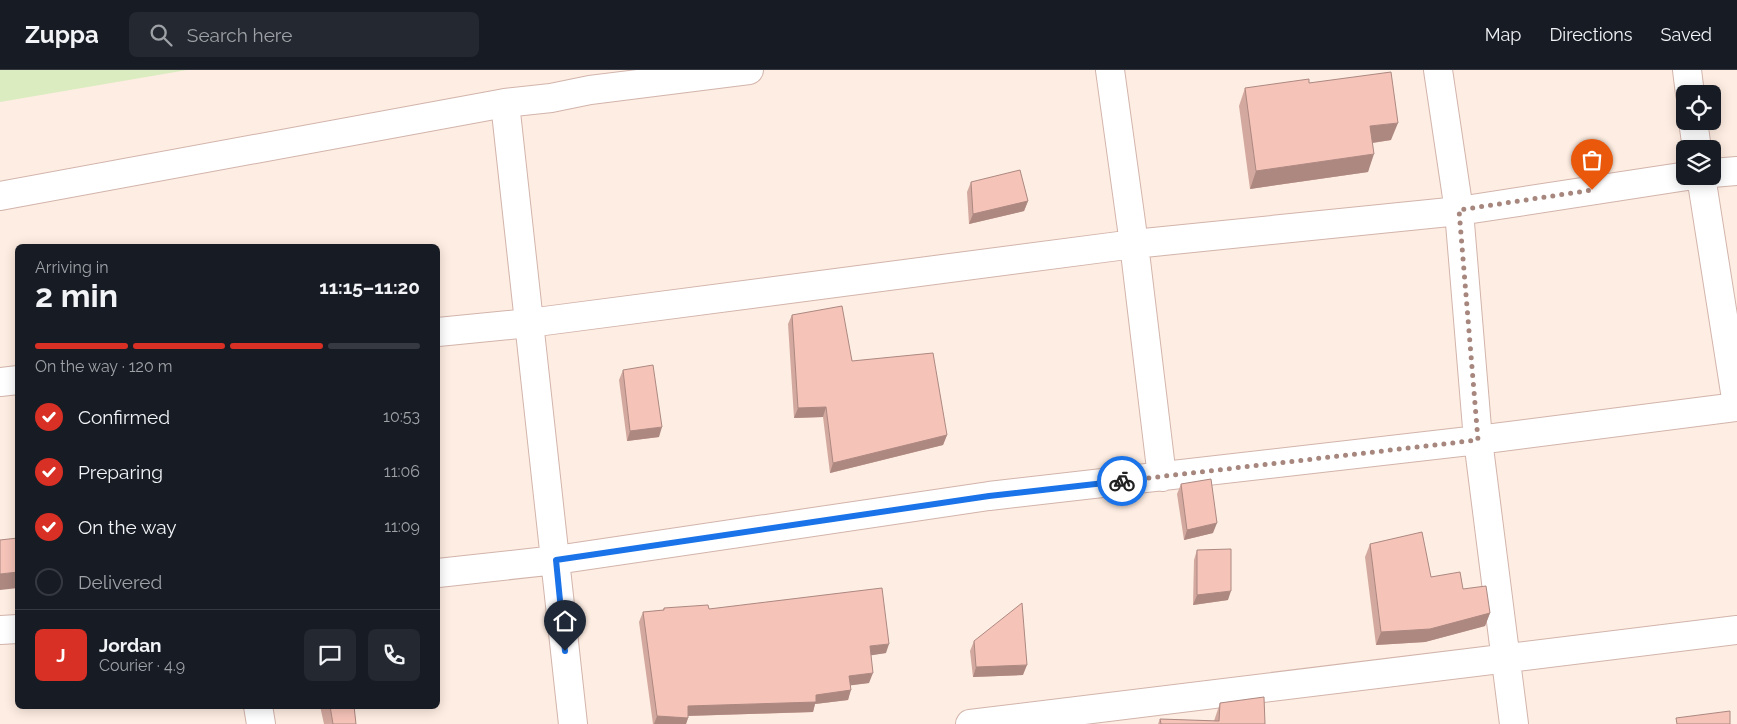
<!DOCTYPE html>
<html lang="en">
<head>
<meta charset="utf-8">
<style>
  body { margin:0; font-family:Raleway,sans-serif; background:#242831; color:#f1f3f6; height:100vh; display:flex; flex-direction:column; font-size:19px; white-space:nowrap }
  * { box-sizing:border-box; margin:0 }
  p { font-size:16px; color:#9ea1a6 }
  .icon { flex:none; width:28px; height:28px; fill:none; stroke:currentColor; stroke-width:2; stroke-linecap:round; stroke-linejoin:round }
  .map { position:relative; flex:1; overflow:hidden }
  .sheet { position:absolute; left:15px; top:174px; width:425px; height:465px; display:flex; flex-direction:column; background:#171b24; border-radius:8px; box-shadow:0 2px 12px #0003 }
  .sheet>* { flex:none }
  .fabs { position:absolute; left:1676px; top:15px; display:grid; gap:10px }
  .fabs a { display:grid; place-items:center; width:45px; height:45px; border-radius:8px; background:#171b24; box-shadow:0 2px 12px #0003; font-size:25px }
  .pin { position:absolute; display:grid; place-items:center; width:42px; height:42px; color:#fff; margin:-51px -21px; border-radius:50% 50% 50% 0; rotate:-45deg; box-shadow:0 0 5px #0007 }
  .pin .icon { rotate:45deg }
  .courier { position:absolute; display:grid; place-items:center; width:50px; height:50px; margin:-25px; border:4px solid #1a73e8; border-radius:50%; background:#fff; color:#222; box-shadow:0 1px 6px #0007 }
  .head em { font-style:normal; font-weight:700 }
  .head div { display:flex; flex-direction:column-reverse }
  .head { display:flex; align-items:center; justify-content:space-between; height:85px; padding:0 20px }
  h1 { font-size:32px; font-weight:700; line-height:38px }
  .bar { display:grid; grid-template-columns:repeat(4,1fr); gap:8px 5px; align-content:center; height:60px; padding:0 20px }
  .bar i { height:6px; border-radius:4px; background:#363941 }
  .bar .active { background:#d93025 }
  .bar p { grid-column:span 4 }
  .line { display:flex; align-items:center; gap:12px; padding:0 20px; border-top:1px solid #363941 }
  .line div { flex:1 }
  .round { display:grid; place-items:center; flex:none; width:52px; height:52px; border-radius:8px; background:#242831 }
  ol { padding:0 20px; list-style:none }
  li { display:flex; align-items:center; gap:15px; height:55px }
  li p { margin-inline-start:auto }
  li .icon { padding:5px; border-radius:50%; background:#d93025; color:#fff; stroke-width:4 }
  li:last-child { color:#9ea1a6 }
  li i { width:28px; height:28px; border:2px solid #363941; border-radius:50% }
  header { display:flex; align-items:center; gap:30px; box-sizing:border-box; height:70px; padding:0 25px; background:#171b24; border-bottom:1px solid #363941 }
  header strong { font-size:24px }
  nav { display:flex; gap:28px; margin-inline-start:auto; font-size:18px }
  .search { width:350px; height:45px; background:#242831; display:flex; align-items:center; gap:12px; box-sizing:border-box; padding:0 18px; border-radius:8px; color:#9ea1a6; font-size:19px }
  .map>svg:first-child { display:block }
  .green { fill:#dbecc0 }
  .lines { fill:none; stroke-linecap:round; stroke-linejoin:round }
  .minor-casing { stroke:#d2b4ab; stroke-width:30 }
  .minor { stroke:#fff; stroke-width:28 }
  .wall { fill:#d3a89e }
  .shaded-wall { fill:#ac8881 }
  .building { fill:#f5c3b8; stroke:#ac8881 }
  .done { stroke:#a6867d; stroke-width:5; stroke-dasharray:0 9 }
  .route { stroke:#1a73e8; stroke-width:6 }
</style>
</head>
<body>
<header>
<strong>Zuppa</strong>
<div class="search"><svg class="icon" aria-label="search" viewBox="0 0 24 24"><circle cx="10" cy="10" r="6"/><path d="M15 15l6 6"/></svg>Search here</div>
<nav><a>Map</a><a>Directions</a><a>Saved</a></nav>
</header>
<div class="map">
<svg width="1737" height="654" viewBox="0 0 1737 654">
  <rect width="100%" height="100%" fill="#feede2"/>
  <path class="green" d="M0 0H187L0 32Z"/>
  <g class="lines">
    <g class="minor-casing">
      <path id="minor" d="M1110 0 1134 174 1162 407
        M1438 0 1459 141 1478 370 1514 654
        M1687 0 1690 24
        M1693 51 1697 79
        M1712 103 1737 101
        M1701 106 1737 335
        M0 126 505 33
        M438 262 529 253 1134 174 1459 141 1687 106
        M0 312 18 310
        M438 503 556 490 989 426 1478 370 1737 337
        M0 560 18 559
        M258 636 261 654
        M573 654 505 33 551 28 590 20 749 0
        M970 654 1737 560"/>
    </g>
    <use href="#minor" class="minor"/>
  </g>
  <path class="wall" d="M1309 13 1391 70 1373 73 1368 102 1250 119 1239 36 1245 18Z
    M971 112 1028 131 1024 141 969 154 967 122Z
    M792 245 947 365 943 375 830 403 823 347 794 348 788 254Z
    M623 300 659 367 627 371 619 310Z
    M1181 414 1213 463 1184 470 1177 424Z
    M1370 474 1431 507 1463 519 1490 543 1485 556 1425 572 1376 575 1365 487Z
    M1197 480 1228 530 1193 535 1194 490Z
    M664 538 709 539 886 583 871 585 869 613 851 615 848 630 815 634 813 642 688 646V648L686 654H653L639 552 643 542 663 540Z
    M974 571 1023 605 973 607 970 581Z
    M1220 633 1265 654H1158L1160 649 1214 651Z
    M320 636H354L356 654H324Z"/>
  <path class="shaded-wall" d="M1398 53 1391 70 1364 74 1370 56Z
    M1374 84 1368 102 1250 119 1256 101Z
    M1028 131 1024 141 969 154 973 144Z
    M826 337 823 347 794 348 798 338Z
    M662 357 659 367 627 371 630 361Z
    M947 365 943 375 830 403 833 393Z
    M1217 453 1213 463 1184 470 1187 460Z
    M18 502V518L0 520V504Z
    M1231 521 1228 530 1193 535 1197 525Z
    M1490 543 1485 556 1425 572 1376 575 1381 562Z
    M889 574 886 583 867 586 870 576Z
    M1027 595 1023 605 973 607 976 597Z
    M873 603 869 613 846 616 849 606Z
    M851 620 848 630 815 634 813 642 684 646 688 636 816 625Z
    M657 646 688 648 686 654H654Z"/>
  <path class="building" d="M1391 2 1398 53 1370 56 1374 84 1256 101 1245 18 1309 9V13Z
    M1020 100 1028 131 973 144 971 112Z
    M842 236 852 291 933 283 947 365 833 393 826 337 798 338 792 245Z
    M653 295 662 357 630 361 623 300Z
    M1211 409 1217 453 1187 460 1181 414Z
    M1422 462 1431 507 1460 502 1463 519 1486 516 1490 543 1430 559 1381 562 1370 474Z
    M18 468V502L0 504V470Z
    M1231 479V521L1197 525V480Z
    M882 518 889 574 870 576 873 603 849 606 851 620 816 625V632L688 636V648L657 646 643 542 664 540V538L708 535 709 539Z
    M1022 533 1027 595 976 597 974 571Z
    M1264 627 1265 654H1161L1160 649 1219 651 1220 633Z
    M330 636H354L356 654H333Z
    M1730 641V654H1677L1676 648Z"/>
  <g class="lines">
    <path class="done" d="M1122 411 1478 370 1459 140 1592 120"/>
    <path class="route" d="M565 581 556 490 989 426 1122 411"/>
  </g>
</svg>
<div class="fabs">
<a><svg class="icon" aria-label="locate" viewBox="0 0 24 24"><circle cx="12" cy="12" r="6"/><path d="M12 2v4M12 18v4M2 12h4M18 12h4"/></svg></a>
<a><svg class="icon" aria-label="layers" viewBox="0 0 24 24"><path d="M12 4l9 5-9 5-9-5zM3 14l9 5 9-5"/></svg></a>
</div>
<div class="pin" style="left:1592px;top:120px;background:#ea580c"><svg class="icon" aria-label="bag" viewBox="0 0 24 24"><path d="M5 8h14l-1 12H6zM9 8a3 3 0 0 1 6 0"/></svg></div>
<div class="pin" style="left:565px;top:581px;background:#1f2937"><svg class="icon" aria-label="home" viewBox="0 0 24 24"><path d="M3 11l9-7 9 7M6 9v11h12V9"/></svg></div>
<div class="courier" style="left:1122px;top:411px"><svg class="icon" aria-label="bike" viewBox="0 0 24 24"><circle cx="6" cy="16" r="4"/><circle cx="18" cy="16" r="4"/><path d="M6 16l4-8h5l3 8M10 8l3 8H6M13 5h3"/></svg></div>
<section class="sheet">
<div class="head"><div><h1>2 min</h1><p>Arriving in</p></div><em>11:15–11:20</em></div>
<div class="bar"><i class="active"></i><i class="active"></i><i class="active"></i><i></i><p>On the way · 120 m</p></div>
<ol>
<li><svg class="icon" aria-label="check" viewBox="0 0 24 24"><path d="M5 12l5 5 9-10"/></svg>Confirmed<p>10:53</p></li>
<li><svg class="icon" aria-label="check" viewBox="0 0 24 24"><path d="M5 12l5 5 9-10"/></svg>Preparing<p>11:06</p></li>
<li><svg class="icon" aria-label="check" viewBox="0 0 24 24"><path d="M5 12l5 5 9-10"/></svg>On the way<p>11:09</p></li>
<li><i></i>Delivered</li>
</ol>
<div class="line" style="height:90px"><b class="round" style="background:#d93025;color:#fff">J</b><div><b>Jordan</b><p>Courier · 4.9</p></div><a class="round"><svg class="icon" aria-label="chat" viewBox="0 0 24 24"><path d="M4 5h16v11H9l-5 4z"/></svg></a><a class="round"><svg class="icon" aria-label="phone" viewBox="0 0 24 24"><path d="M5 4h4l2 5-3 2q2 4 5 5l2-3 5 2v4C11 20 4 13 5 4z"/></svg></a></div>
</section>
</div>
</body>
</html>
